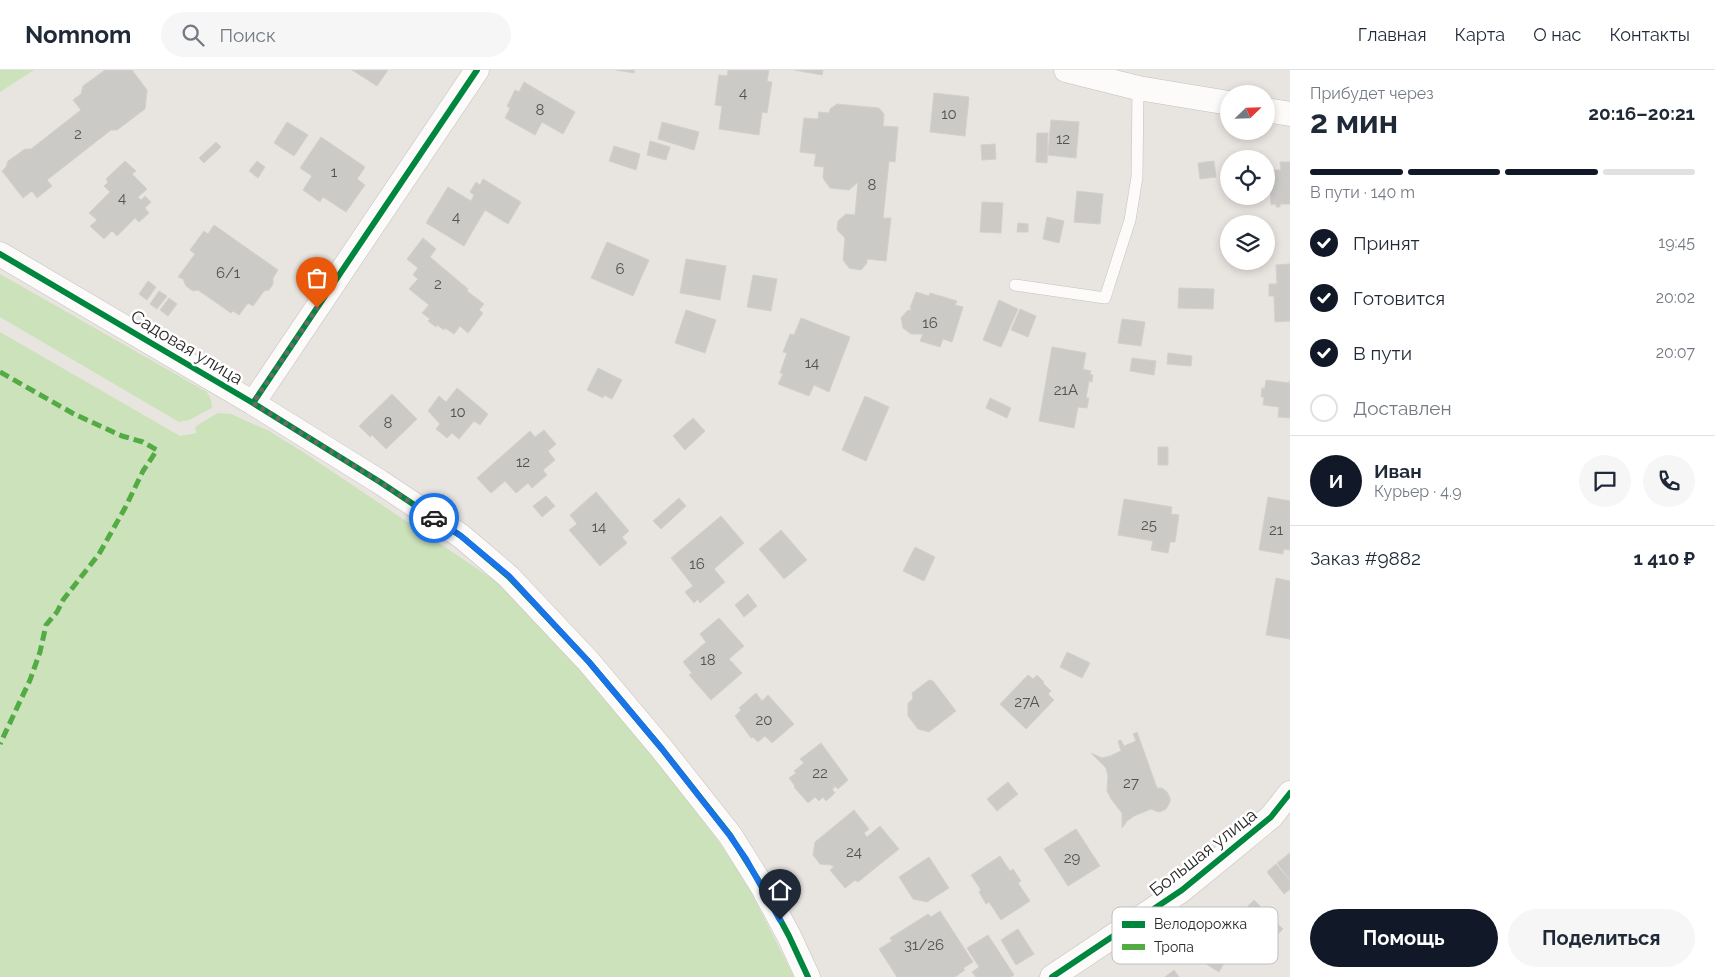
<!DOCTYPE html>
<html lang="ru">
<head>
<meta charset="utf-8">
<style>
  body { margin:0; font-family:Raleway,sans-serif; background:#f6f6f7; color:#1f2937; height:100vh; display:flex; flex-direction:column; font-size:19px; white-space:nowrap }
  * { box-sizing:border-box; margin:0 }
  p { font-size:16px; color:#747a83 }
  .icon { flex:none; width:28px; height:28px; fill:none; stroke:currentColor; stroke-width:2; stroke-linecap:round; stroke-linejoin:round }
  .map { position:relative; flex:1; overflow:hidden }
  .sheet { display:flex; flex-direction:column; background:#fff; width:425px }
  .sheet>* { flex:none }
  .needle { width:32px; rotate:67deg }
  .controls { position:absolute; left:1220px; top:15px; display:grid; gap:10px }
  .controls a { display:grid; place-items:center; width:55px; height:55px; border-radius:50%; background:#fff; box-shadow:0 2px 8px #0003; font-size:25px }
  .pin { position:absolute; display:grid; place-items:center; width:42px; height:42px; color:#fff; margin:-51px -21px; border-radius:50% 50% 50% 0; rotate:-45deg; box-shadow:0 0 5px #0007 }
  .pin .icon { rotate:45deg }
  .courier { position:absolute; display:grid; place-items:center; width:50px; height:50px; margin:-25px; border:4px solid #1a73e8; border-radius:50%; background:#fff; color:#222; box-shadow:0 1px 6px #0007 }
  .overview em { font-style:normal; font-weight:700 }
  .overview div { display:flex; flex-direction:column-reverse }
  .overview { display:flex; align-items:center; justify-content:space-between; height:85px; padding:0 20px }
  h1 { font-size:32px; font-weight:700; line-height:38px }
  .bar { display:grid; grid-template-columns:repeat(4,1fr); gap:8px 5px; align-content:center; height:60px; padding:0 20px }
  .bar i { height:6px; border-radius:4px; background:#e0e1e3 }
  .bar .active { background:#111827 }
  .bar p { grid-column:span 4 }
  .line { display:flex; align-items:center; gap:12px; padding:0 20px; border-top:1px solid #e0e1e3 }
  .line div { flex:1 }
  .round { display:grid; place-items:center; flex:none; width:52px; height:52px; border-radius:26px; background:#f6f6f7 }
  ol { padding:0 20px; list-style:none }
  li { display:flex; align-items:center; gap:15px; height:55px }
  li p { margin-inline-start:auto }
  li .icon { padding:5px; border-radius:50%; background:#111827; color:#fff; stroke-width:4 }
  li:last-child { color:#747a83 }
  li i { width:28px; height:28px; border:2px solid #e0e1e3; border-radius:50% }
  .action { display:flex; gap:10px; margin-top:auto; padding:10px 20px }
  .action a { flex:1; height:58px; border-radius:30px; background:#111827; color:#fff; font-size:20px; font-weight:700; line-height:58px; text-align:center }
  .action a+a { background:#f6f6f7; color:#1f2937 }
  header { display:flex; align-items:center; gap:30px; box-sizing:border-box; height:70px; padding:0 25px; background:#fff; border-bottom:1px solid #e0e1e3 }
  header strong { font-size:24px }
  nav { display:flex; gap:28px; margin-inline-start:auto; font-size:18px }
  .search { width:350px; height:45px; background:#f6f6f7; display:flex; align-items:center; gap:12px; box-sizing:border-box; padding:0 18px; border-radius:28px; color:#747a83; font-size:19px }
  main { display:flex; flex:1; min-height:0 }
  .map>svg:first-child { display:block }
  .green { fill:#cce2ba }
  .building { fill:#cccac7; stroke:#d2cfcc }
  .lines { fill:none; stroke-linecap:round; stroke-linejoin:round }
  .lane-casing { stroke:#c2c0c1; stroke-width:12 }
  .street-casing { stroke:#c2c0c1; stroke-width:25 }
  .lane { stroke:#fcfbfa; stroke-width:11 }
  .street { stroke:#fcfbfa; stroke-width:24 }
  .quiet { stroke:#53ab44; stroke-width:5; stroke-dasharray:10 5; stroke-linecap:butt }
  .cycleway-casing { stroke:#fff; stroke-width:9 }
  .cycleway { stroke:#00873e; stroke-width:6 }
  .done { stroke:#6c6a69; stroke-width:5; stroke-dasharray:0 9 }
  .route { stroke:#1a73e8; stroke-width:6 }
  .labels { text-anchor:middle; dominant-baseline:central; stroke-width:5; stroke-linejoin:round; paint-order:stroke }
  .number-label { font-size:15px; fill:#545352 }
  .street-label { font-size:18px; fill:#292929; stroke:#fff }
  .key { fill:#fff; stroke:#bfbfbf; stroke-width:1 }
  .key-label { font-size:14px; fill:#292929 }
</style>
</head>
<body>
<header>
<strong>Nomnom</strong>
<div class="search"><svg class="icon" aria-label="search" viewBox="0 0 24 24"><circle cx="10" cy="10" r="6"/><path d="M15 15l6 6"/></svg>Поиск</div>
<nav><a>Главная</a><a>Карта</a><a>О нас</a><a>Контакты</a></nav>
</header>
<main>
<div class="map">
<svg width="1290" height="907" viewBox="0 0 1290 907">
  <rect width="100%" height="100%" fill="#e8e4e0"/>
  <path class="green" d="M0 0H34L0 22Z
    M0 204 207 322 211 330 212 338 189 350 179 352 0 247Z
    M0 262 180 366 197 363 195 359 196 356 218 343 231 344 269 361 303 382 497 512 544 561 604 627 676 715 719 772 746 812 794 907H0Z"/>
  <path class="building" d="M105 0H132L147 20 145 39 117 60H111L47 110 52 116 37 128 32 121 23 128 2 101 6 97 8 91 25 79H31L81 40 73 30 81 24 83 16Z
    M352 0H388L377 16Z
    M616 0H634V3Z
    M728 0H769L767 11 772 12 767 43 762 42 759 65 719 59 722 36 715 35 719 5 727 6Z
    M794 0H823L822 5Z
    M524 12 575 42 563 64 542 52 535 65 505 48 510 38 507 36 515 20 519 22Z
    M934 23 969 27 965 66 930 62Z
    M837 34 879 38 884 44 883 56 898 57 895 92 889 91 883 148H891L886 191 867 189V193L861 200 849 198 843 190 845 168 837 160 838 151 846 144 855 145 858 112 849 120 830 118 823 108 824 97 814 96 816 84 800 82 804 48 818 49 819 42 829 43 830 39Z
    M1051 50 1079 52 1076 88 1048 85Z
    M287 52 308 65 294 86 274 73Z
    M662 52 699 62 694 80 658 69Z
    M1037 63H1048L1047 93 1036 92Z
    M321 67 365 97 357 109 365 115 346 142 323 127 320 132 303 120 312 106 300 98Z
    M650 71 670 77 666 90 647 85Z
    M216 72 221 77 204 93 199 88Z
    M995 74 996 89 982 90 981 75Z
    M614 76 640 84 636 100 609 91Z
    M125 91 136 101 132 104 147 119 138 127 141 130 145 126 151 132 145 138 149 143 139 152 135 148 117 166 112 161 104 169 90 156 97 150 89 143 110 122 104 116 108 112 106 109Z
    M257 91 265 97 258 108 249 101Z
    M1214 91 1216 107 1200 109 1198 93Z
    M1280 92H1290V134H1280V137H1276V134L1271 135 1270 100H1281Z
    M483 109 521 132 508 154 485 140 464 176 426 153 448 117 471 131 474 125 470 122 476 112 480 115Z
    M1077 121 1103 124 1100 154 1074 152Z
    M982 132 1003 133 1001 163 980 162Z
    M1047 147 1064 151 1059 173 1043 169Z
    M1018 153 1028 154V162H1017Z
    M214 155 278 200 273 208V214L269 220 264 221 253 236 248 233 239 245 233 241 231 243 198 220 193 221 186 216 183 209 178 207 195 184 190 180 204 161 208 164Z
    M423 168 436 179 430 187 468 219 467 221 484 234 479 240 483 243 468 263 460 256 454 264 445 258 444 260 437 255 436 257 428 251 430 249 422 243 429 235 409 219 418 209 413 205 418 198 407 189Z
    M607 172 649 190 633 226 591 208Z
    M686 189 726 196 720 230 680 223Z
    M1290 194V251L1275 252 1274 226H1269V214H1277L1276 195Z
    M753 205 777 209 771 241 747 237Z
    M148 211 156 217 147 230 139 224Z
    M1179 218 1214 219 1213 239 1178 238Z
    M159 221 167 226 157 239 150 234Z
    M916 222 929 226 930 223 957 231 955 235 963 237 952 272 943 269 940 277 920 271 923 264H911L903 258 901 248 907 241 913 239 910 238Z
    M169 228 177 234 168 246 160 240Z
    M999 230 1018 239 1001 277 983 270Z
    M1020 239 1036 246 1028 267 1011 260Z
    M686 240 716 250 705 283 675 273Z
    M801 248 850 267 829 322 814 315 809 326 778 314 783 304 780 303 787 283 783 282 790 264 794 265Z
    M1122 249 1145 252 1141 276 1118 273Z
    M1052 277 1086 283 1083 299 1091 301 1090 304 1093 305 1092 312 1089 311 1086 328H1089L1087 338 1078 337 1074 358 1039 351Z
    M1168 283 1192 286 1191 296 1167 294Z
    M1132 288 1156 291 1154 305 1130 301Z
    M598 298 622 310 612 329 604 325 603 328 587 320Z
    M1266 310 1290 313V310V348L1278 347 1279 337 1263 335 1264 327H1261L1262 318H1265Z
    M457 318 488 344 480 355 474 351 459 369 452 363 447 368 436 359 440 354 428 341 439 326 446 332Z
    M392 324 417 349 386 379 372 365 370 367 359 356Z
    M865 326 889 337 866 391 842 380Z
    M990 328 1011 338 1007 348 986 338Z
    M693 348 705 361 685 380 673 366Z
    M544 360 556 374 548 381 555 390 543 400 547 405 532 418 528 413 516 423 505 411 491 423 477 408 530 361 535 367Z
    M1158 377H1168V395H1158Z
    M596 422 629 461 622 467 627 473 600 496 569 460 577 454 570 445Z
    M546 426 555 436 542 447 533 436Z
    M1268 427 1290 431V480L1284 479 1283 484 1259 480Z
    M679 428 686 436 661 459 653 451Z
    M1124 429 1172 437 1171 444 1179 445 1175 472H1170L1168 483 1151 480 1153 471 1118 465Z
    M721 446 744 473 714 499 725 512 700 533 698 529 694 533 685 522 693 516 671 488Z
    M781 460 807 490 784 509 759 479Z
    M915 477 935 487 924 511 903 501Z
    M1276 508 1290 511V569L1266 565Z
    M748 524 757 536 744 547 735 535Z
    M719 548 744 576 729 589 742 603 711 630 689 605 692 603 683 592 706 572 700 564Z
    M1067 582 1090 593 1082 608 1060 597Z
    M1028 605 1033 609 1037 605 1044 612 1043 613 1051 621 1048 624 1054 630 1026 659 1000 634Z
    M929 610 933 611 956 641 929 662 918 659 908 646V633L913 629 912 623Z
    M756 623 762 631 768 625 794 654 772 673 765 666 758 672 753 667 751 668 735 646 741 640 739 638Z
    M1137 662 1157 718H1162L1167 722 1170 728V732L1166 739 1162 741 1158 742 1151 739 1134 746 1127 751 1122 758V743L1111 729 1107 721 1108 706 1106 698 1091 683 1102 688 1110 686 1121 681 1118 671 1121 670 1124 676 1136 671 1133 664Z
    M821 673 848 710 838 719 833 714 835 717 832 719 835 723 826 731 823 727 819 731 815 727 808 733 794 717 795 716 789 708 796 703 794 701 804 693 800 689Z
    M1008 712 1018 724 997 741 987 729Z
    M854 740 869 759 864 763 867 767 880 756 899 779 858 812 855 810 845 818 830 800 834 797 831 795 820 794 813 785 815 772Z
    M1076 759 1100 796 1068 816 1044 779Z
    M1290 783V810L1277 793Z
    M1000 786 1010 801 1013 799 1021 811 1018 813 1030 831 1001 850 989 832 986 834 979 822 981 820 971 805Z
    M929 787 949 818 927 832 913 829 899 807Z
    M1276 794 1290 811V819L1284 824 1267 802Z
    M1254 830 1283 859 1249 892 1221 863Z
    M940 841 973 892 963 898 965 900 955 907H897L879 879 892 871 890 868 928 844 931 847Z
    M1018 859 1034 884 1016 895 1001 870Z
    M988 865 1014 905 1011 907H976L972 902 979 897 967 878Z
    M1205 882 1224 893 1219 902 1200 890Z
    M1174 900 1179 907H1165Z"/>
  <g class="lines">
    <g class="lane-casing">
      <path id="lane" d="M1015 215 1105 228 1130 150 1137 107 1138 18"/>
    </g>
    <g class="street-casing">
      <path id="street" d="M1066 0 1138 18 1229 33
        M1266 40 1290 44
        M0 184 253 333 380 412 461 466 509 507 589 592 662 679 730 765 762 816 789 866 808 907
        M253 333 477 0
        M1052 907 1182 820 1271 747 1290 723"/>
    </g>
    <use href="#lane" class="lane"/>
    <use href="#street" class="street"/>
    <path class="quiet" d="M0 302 74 344 122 366 143 372 157 380 143 401 125 438 99 484 63 530 57 542 46 555 40 582 30 610 0 674"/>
    <g class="cycleway-casing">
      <path id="cycleway" d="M0 184 253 333 380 412 461 466 509 507 589 592 662 679 730 765 762 816 789 866 808 907
        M253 333 477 0
        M1052 907 1182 820 1271 747 1290 723"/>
    </g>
    <use href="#cycleway" class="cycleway"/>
  </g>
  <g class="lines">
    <path class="done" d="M317 238 253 333 380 412 434 448"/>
    <path class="route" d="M434 448 461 466 509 506 589 592 662 679 730 766 746 789 780 850"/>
  </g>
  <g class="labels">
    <g class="number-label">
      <text x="743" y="23">4</text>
      <text x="540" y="40">8</text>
      <text x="949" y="44">10</text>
      <text x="78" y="64">2</text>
      <text x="1063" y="69">12</text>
      <text x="334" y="102">1</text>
      <text x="872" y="115">8</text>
      <text x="122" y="128">4</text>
      <text x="456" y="147">4</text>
      <text x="620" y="199">6</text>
      <text x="228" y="203">6/1</text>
      <text x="438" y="214">2</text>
      <text x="930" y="253">16</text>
      <text x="812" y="293">14</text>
      <text x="1066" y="320">21А</text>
      <text x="458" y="342">10</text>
      <text x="388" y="353">8</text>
      <text x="523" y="392">12</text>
      <text x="1149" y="455">25</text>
      <text x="599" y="457">14</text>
      <text x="1276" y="460">21</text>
      <text x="697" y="494">16</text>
      <text x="708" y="590">18</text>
      <text x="1027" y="632">27А</text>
      <text x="764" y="650">20</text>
      <text x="820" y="703">22</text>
      <text x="1131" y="713">27</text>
      <text x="854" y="782">24</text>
      <text x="1072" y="788">29</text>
      <text x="924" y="875">31/26</text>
    </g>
    <g class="street-label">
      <text transform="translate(187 277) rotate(31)">Садовая улица</text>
      <text transform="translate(1203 782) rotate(-38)">Большая улица</text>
    </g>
  </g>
  <rect x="1112" y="837" width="166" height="57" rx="8" class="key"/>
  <rect x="1122" y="851" width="23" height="7" fill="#00873e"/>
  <rect x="1122" y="874" width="23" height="6" fill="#53ab44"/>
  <g class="key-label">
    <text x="1154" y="859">Велодорожка</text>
    <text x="1154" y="882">Тропа</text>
  </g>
</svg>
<div class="controls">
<a><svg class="needle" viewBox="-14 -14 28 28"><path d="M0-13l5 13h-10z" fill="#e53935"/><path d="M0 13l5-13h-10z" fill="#747a83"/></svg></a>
<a><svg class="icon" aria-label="locate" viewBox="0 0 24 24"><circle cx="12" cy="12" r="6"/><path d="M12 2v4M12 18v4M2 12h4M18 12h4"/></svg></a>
<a><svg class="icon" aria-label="layers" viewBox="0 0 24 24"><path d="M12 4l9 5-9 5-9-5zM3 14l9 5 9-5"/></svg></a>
</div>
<div class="pin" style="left:317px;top:238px;background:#ea580c"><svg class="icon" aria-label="bag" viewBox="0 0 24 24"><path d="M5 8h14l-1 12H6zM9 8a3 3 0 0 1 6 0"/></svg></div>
<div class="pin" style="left:780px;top:850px;background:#1f2937"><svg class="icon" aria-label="home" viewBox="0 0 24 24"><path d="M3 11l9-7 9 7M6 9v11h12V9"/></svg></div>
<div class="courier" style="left:434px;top:448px"><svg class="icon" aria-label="car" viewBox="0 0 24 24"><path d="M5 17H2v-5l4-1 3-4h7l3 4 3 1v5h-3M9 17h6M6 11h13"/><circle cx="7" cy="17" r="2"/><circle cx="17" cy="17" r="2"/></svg></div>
</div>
<section class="sheet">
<div class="overview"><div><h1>2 мин</h1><p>Прибудет через</p></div><em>20:16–20:21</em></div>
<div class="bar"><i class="active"></i><i class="active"></i><i class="active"></i><i></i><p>В пути · 140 m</p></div>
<ol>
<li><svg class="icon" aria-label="check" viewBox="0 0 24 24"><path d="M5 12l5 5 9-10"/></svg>Принят<p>19:45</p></li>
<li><svg class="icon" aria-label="check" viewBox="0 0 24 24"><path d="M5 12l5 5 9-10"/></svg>Готовится<p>20:02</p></li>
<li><svg class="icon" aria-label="check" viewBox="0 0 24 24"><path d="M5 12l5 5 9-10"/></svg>В пути<p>20:07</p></li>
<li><i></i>Доставлен</li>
</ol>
<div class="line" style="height:90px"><b class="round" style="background:#111827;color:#fff">И</b><div><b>Иван</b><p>Курьер · 4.9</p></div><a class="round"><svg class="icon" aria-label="chat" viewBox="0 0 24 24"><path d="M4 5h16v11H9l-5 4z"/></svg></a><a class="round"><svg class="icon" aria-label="phone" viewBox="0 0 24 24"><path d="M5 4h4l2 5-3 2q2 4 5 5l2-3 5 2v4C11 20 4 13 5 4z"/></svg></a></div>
<div class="line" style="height:65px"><div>Заказ #9882</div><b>1 410 ₽</b></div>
<div class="action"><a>Помощь</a><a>Поделиться</a></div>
</section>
</main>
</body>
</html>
